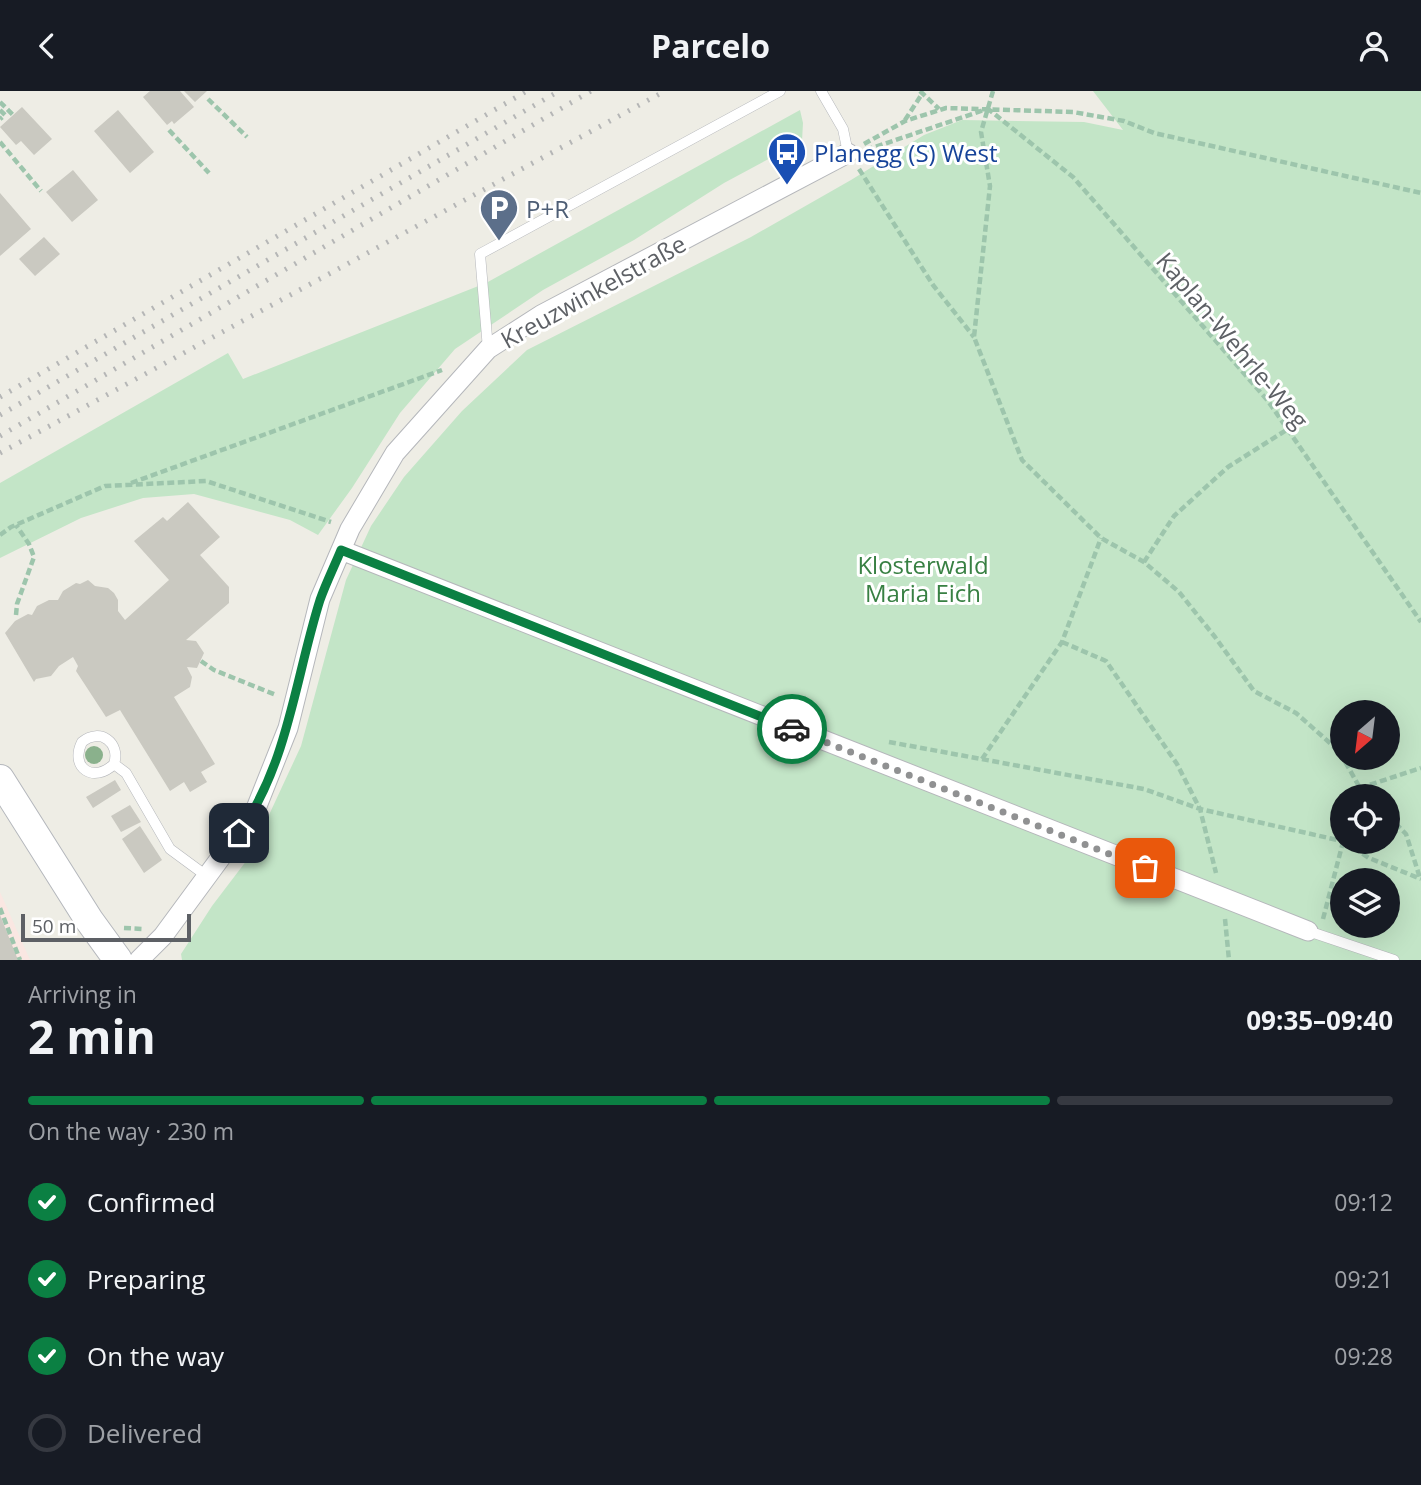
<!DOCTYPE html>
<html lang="en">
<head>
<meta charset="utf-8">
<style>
  body { margin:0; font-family:"Open Sans",sans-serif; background:#20242c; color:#f1f3f6; height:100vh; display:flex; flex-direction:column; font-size:26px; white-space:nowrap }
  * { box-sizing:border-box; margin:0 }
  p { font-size:23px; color:#9ea1a6 }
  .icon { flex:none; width:38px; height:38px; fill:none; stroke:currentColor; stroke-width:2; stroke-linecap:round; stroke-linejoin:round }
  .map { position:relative; height:869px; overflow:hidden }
  .sheet { display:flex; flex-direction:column; background:#171b24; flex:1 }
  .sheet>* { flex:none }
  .needle { width:46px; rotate:208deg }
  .buttons { position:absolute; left:1330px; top:609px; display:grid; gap:14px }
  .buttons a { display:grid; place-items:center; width:70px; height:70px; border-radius:50%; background:#171b24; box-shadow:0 7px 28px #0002; font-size:35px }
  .scale { position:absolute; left:21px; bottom:18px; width:170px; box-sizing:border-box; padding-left:7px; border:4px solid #5d6065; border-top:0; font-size:19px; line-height:24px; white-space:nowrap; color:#5d6065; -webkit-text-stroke:5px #fff; paint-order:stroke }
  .pin { position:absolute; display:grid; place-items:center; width:60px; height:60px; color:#fff; margin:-30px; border-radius:14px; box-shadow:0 4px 10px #0006 }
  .courier { position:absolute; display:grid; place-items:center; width:70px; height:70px; margin:-35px; border:5px solid #0b8043; border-radius:50%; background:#fff; color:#222; box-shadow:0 2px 9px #0007 }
  .head em { font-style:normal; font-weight:700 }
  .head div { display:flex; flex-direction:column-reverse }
  .head { display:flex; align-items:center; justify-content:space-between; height:119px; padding:0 28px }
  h1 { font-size:46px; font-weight:700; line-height:52px }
  .bar { display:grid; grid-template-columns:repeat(4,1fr); gap:10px 7px; align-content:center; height:84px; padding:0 28px }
  .bar i { height:9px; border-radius:5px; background:#363941 }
  .bar .current { background:#0b8043 }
  .bar p { grid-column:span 4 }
  ol { padding:0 28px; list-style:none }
  li { display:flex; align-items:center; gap:21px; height:77px }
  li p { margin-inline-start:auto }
  li .icon { padding:7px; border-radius:50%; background:#0b8043; color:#fff; stroke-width:4 }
  li:last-child { color:#9ea1a6 }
  li i { width:38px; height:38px; border:4px solid #363941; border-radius:50% }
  header { display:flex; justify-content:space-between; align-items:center; height:91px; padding:0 28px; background:#171b24; font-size:32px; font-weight:700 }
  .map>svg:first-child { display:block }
  .medical { fill:#fae7e2 }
  .green { fill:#c3e5c7; fill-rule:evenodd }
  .building { fill:#cac9c1 }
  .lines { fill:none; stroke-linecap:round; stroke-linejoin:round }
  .service-casing { stroke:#b5b7bb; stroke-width:11 }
  .minor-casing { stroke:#b5b7bb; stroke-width:21 }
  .secondary-casing { stroke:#b4b7bc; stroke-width:30 }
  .path { stroke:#9dc5ac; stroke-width:4.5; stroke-dasharray:7 3.5; stroke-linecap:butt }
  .service { stroke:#fff; stroke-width:10 }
  .minor { stroke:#fff; stroke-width:19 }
  .secondary { stroke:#fff; stroke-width:28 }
  .rail { stroke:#b5b6b6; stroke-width:5; stroke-dasharray:2 9; stroke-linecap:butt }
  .tree { fill:#8ab18c }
  .done { stroke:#909192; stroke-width:7; stroke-dasharray:0 12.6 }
  .route { stroke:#0b8043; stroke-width:9 }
  .labels { text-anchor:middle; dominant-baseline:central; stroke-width:6; stroke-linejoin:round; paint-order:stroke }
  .transit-label { font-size:24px; fill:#164399; stroke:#fff; text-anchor:start }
  .service-label { font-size:24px; fill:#4e5e75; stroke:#fff; text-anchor:start }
  .street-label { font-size:24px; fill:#5d6065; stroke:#fff }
  .park-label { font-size:24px; fill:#388043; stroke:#fff }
</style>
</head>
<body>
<header><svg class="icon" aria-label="back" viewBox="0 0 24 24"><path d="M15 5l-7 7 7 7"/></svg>Parcelo<svg class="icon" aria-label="person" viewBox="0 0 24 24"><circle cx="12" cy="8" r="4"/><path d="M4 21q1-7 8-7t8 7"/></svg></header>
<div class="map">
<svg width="1421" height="869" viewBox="0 0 1421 869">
  <rect width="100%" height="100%" fill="#eeede5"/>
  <path class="medical" d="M0 801 30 869H0Z"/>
  <path class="green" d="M1093 0H1421V869H182L181 863 212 815 250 765 301 655 346 489 371 435 404 386 462 320 527 259 751 146 851 89 924 44 962 29 1084 31 1123 39ZM1342 621H1388V667H1342ZM1342 705H1388V751H1342ZM1342 789H1388V835H1342Z
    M800 19 803 32 802 50 724 92 634 149 543 199 455 258 400 322 352 397 318 444 290 429 194 403 143 407 81 427 0 467V392L228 262 243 288 486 192Z"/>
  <path class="building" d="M150 0H180L194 16 174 33 172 30 167 34 143 6Z
    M184 0H207L195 11Z
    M22 16 52 48 34 64 21 50 16 54 0 36Z
    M118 19 154 61 130 82 94 40Z
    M73 79 98 109 72 131 46 101Z
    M0 102 31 138 0 165Z
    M44 146 60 163 35 185 19 168Z
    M188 411 220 446 200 464 229 496V512L186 549 196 550 204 562 197 577 187 576 192 586 190 596 174 606 215 673 201 681 207 691 190 701 184 691 170 700 120 619 106 626 76 580 78 575 73 566 59 575 51 585 36 588 34 591 5 542 15 530 28 523 32 524 37 515 49 509H58L63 500 76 492 80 493 88 489 95 495 108 497 114 502 118 509V520L125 529 169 489 134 450 163 426 167 430Z
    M115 689 121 699 93 717 86 706Z
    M130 714 141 731 121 741 111 725Z
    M140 735 162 769 144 782 122 748Z
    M0 824 18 869H0Z"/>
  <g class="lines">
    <g class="service-casing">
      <path id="service" d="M821 0 843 38 848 62
        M488 258 480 163 780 0
        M114 673C94 693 69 677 82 651 100 636 121 652 114 673L126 682 170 758 208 786
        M1308 840 1394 869"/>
    </g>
    <g class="minor-casing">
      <path id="minor" d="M341 459 1308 840
        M139 869 163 845 255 720 288 637 320 508 350 438 395 362 488 258 541 224 848 62"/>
    </g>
    <g class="secondary-casing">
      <path id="secondary" d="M0 688 89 829 118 869"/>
    </g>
    <path class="path" d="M920 0 939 18
      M993 0 981 41 990 95 974 246 1022 369 1101 447 1144 471 1179 501 1215 546 1254 600 1296 622 1339 660 1360 697 1368 705
      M208 8 247 46
      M0 11 13 24
      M987 17 1073 86 1268 310 1421 531
      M0 19 5 24 0 28
      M905 29 922 3
      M169 39 209 82
      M0 51 41 100
      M864 53 905 30 946 17 1073 21 1124 30 1154 42 1421 102
      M866 59 984 19
      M859 78 933 194 974 246
      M131 392 442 279
      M0 444 11 436 105 395 206 390 331 431
      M1144 471 1174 425 1228 376 1288 338
      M16 524 17 513 34 466 29 453 16 434
      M1062 551 1106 570 1177 673 1200 718 1216 782
      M201 570 214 579 276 604
      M889 651 1144 698 1200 718 1342 750
      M982 668 1062 551 1101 447
      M1360 697 1421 677
      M1358 705 1360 697
      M1388 725 1406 743 1420 787
      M1345 751 1369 767 1421 788
      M0 817 20 869
      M1225 828 1229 869
      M1323 828 1343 751
      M124 837 143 838"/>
    <use href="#service" class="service"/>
    <use href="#minor" class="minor"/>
    <use href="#secondary" class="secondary"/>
    <path class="rail" d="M0 306 527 0
      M0 324 559 0
      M0 345 591 0
      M0 362 665 0"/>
  </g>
  <circle class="tree" cx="94" cy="664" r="9"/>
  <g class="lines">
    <path class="done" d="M792 638 1145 777"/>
    <path class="route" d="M239 742C288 673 295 588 320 509 326 492 334 476 341 459L792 638"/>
  </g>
  <defs>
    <g id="bus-pin" transform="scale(2.0125)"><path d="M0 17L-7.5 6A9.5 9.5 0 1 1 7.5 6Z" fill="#1a4fb4" stroke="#fff"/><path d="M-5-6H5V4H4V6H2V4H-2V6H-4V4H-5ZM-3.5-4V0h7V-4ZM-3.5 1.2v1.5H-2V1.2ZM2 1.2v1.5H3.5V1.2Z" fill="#fff"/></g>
    <g id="parking-pin" transform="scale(2.0125)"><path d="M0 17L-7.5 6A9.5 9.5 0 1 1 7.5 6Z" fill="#5c6f8a" stroke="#fff"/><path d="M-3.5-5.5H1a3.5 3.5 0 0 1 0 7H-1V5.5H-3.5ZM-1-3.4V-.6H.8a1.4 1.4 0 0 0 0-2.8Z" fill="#fff"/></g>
  </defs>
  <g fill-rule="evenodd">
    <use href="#bus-pin" x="787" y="61"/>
    <use href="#parking-pin" x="499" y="117"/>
  </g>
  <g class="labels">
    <g class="transit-label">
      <text x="814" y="61">Planegg (S) West</text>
    </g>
    <g class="service-label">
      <text x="526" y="117">P+R</text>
    </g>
    <g class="street-label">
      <text transform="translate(593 200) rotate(-29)">Kreuzwinkelstraße</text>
      <text transform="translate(1233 249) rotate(50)">Kaplan-Wehrle-Weg</text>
    </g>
    <g class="park-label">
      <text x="923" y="473">Klosterwald<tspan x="923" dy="28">Maria Eich</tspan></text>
    </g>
  </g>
</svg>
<div class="buttons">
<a><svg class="needle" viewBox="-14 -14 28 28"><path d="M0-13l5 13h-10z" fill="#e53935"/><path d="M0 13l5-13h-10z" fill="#9ea1a6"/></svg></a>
<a><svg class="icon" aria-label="locate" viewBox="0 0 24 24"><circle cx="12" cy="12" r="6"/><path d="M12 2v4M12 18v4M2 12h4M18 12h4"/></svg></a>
<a><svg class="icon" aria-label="layers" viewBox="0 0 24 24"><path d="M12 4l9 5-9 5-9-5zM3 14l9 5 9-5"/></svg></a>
</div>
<div class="scale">50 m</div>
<div class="pin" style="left:1145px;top:777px;background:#ea580c"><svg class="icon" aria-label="bag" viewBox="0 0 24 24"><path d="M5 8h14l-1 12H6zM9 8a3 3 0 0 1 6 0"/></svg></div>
<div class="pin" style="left:239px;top:742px;background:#1f2937"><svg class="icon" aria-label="home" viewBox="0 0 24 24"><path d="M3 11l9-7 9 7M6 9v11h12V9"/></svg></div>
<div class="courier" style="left:792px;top:638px"><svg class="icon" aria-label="car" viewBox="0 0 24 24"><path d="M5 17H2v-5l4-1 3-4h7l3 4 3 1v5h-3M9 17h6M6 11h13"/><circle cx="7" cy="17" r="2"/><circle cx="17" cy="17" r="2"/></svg></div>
</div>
<section class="sheet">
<div class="head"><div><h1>2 min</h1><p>Arriving in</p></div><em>09:35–09:40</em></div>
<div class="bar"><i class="current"></i><i class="current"></i><i class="current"></i><i></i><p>On the way · 230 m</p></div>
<ol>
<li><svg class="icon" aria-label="check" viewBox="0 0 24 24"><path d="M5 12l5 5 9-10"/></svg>Confirmed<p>09:12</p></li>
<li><svg class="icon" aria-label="check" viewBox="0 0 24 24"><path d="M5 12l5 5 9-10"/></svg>Preparing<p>09:21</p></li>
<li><svg class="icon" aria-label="check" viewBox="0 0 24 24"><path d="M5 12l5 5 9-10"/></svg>On the way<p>09:28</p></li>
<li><i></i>Delivered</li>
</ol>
</section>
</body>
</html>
